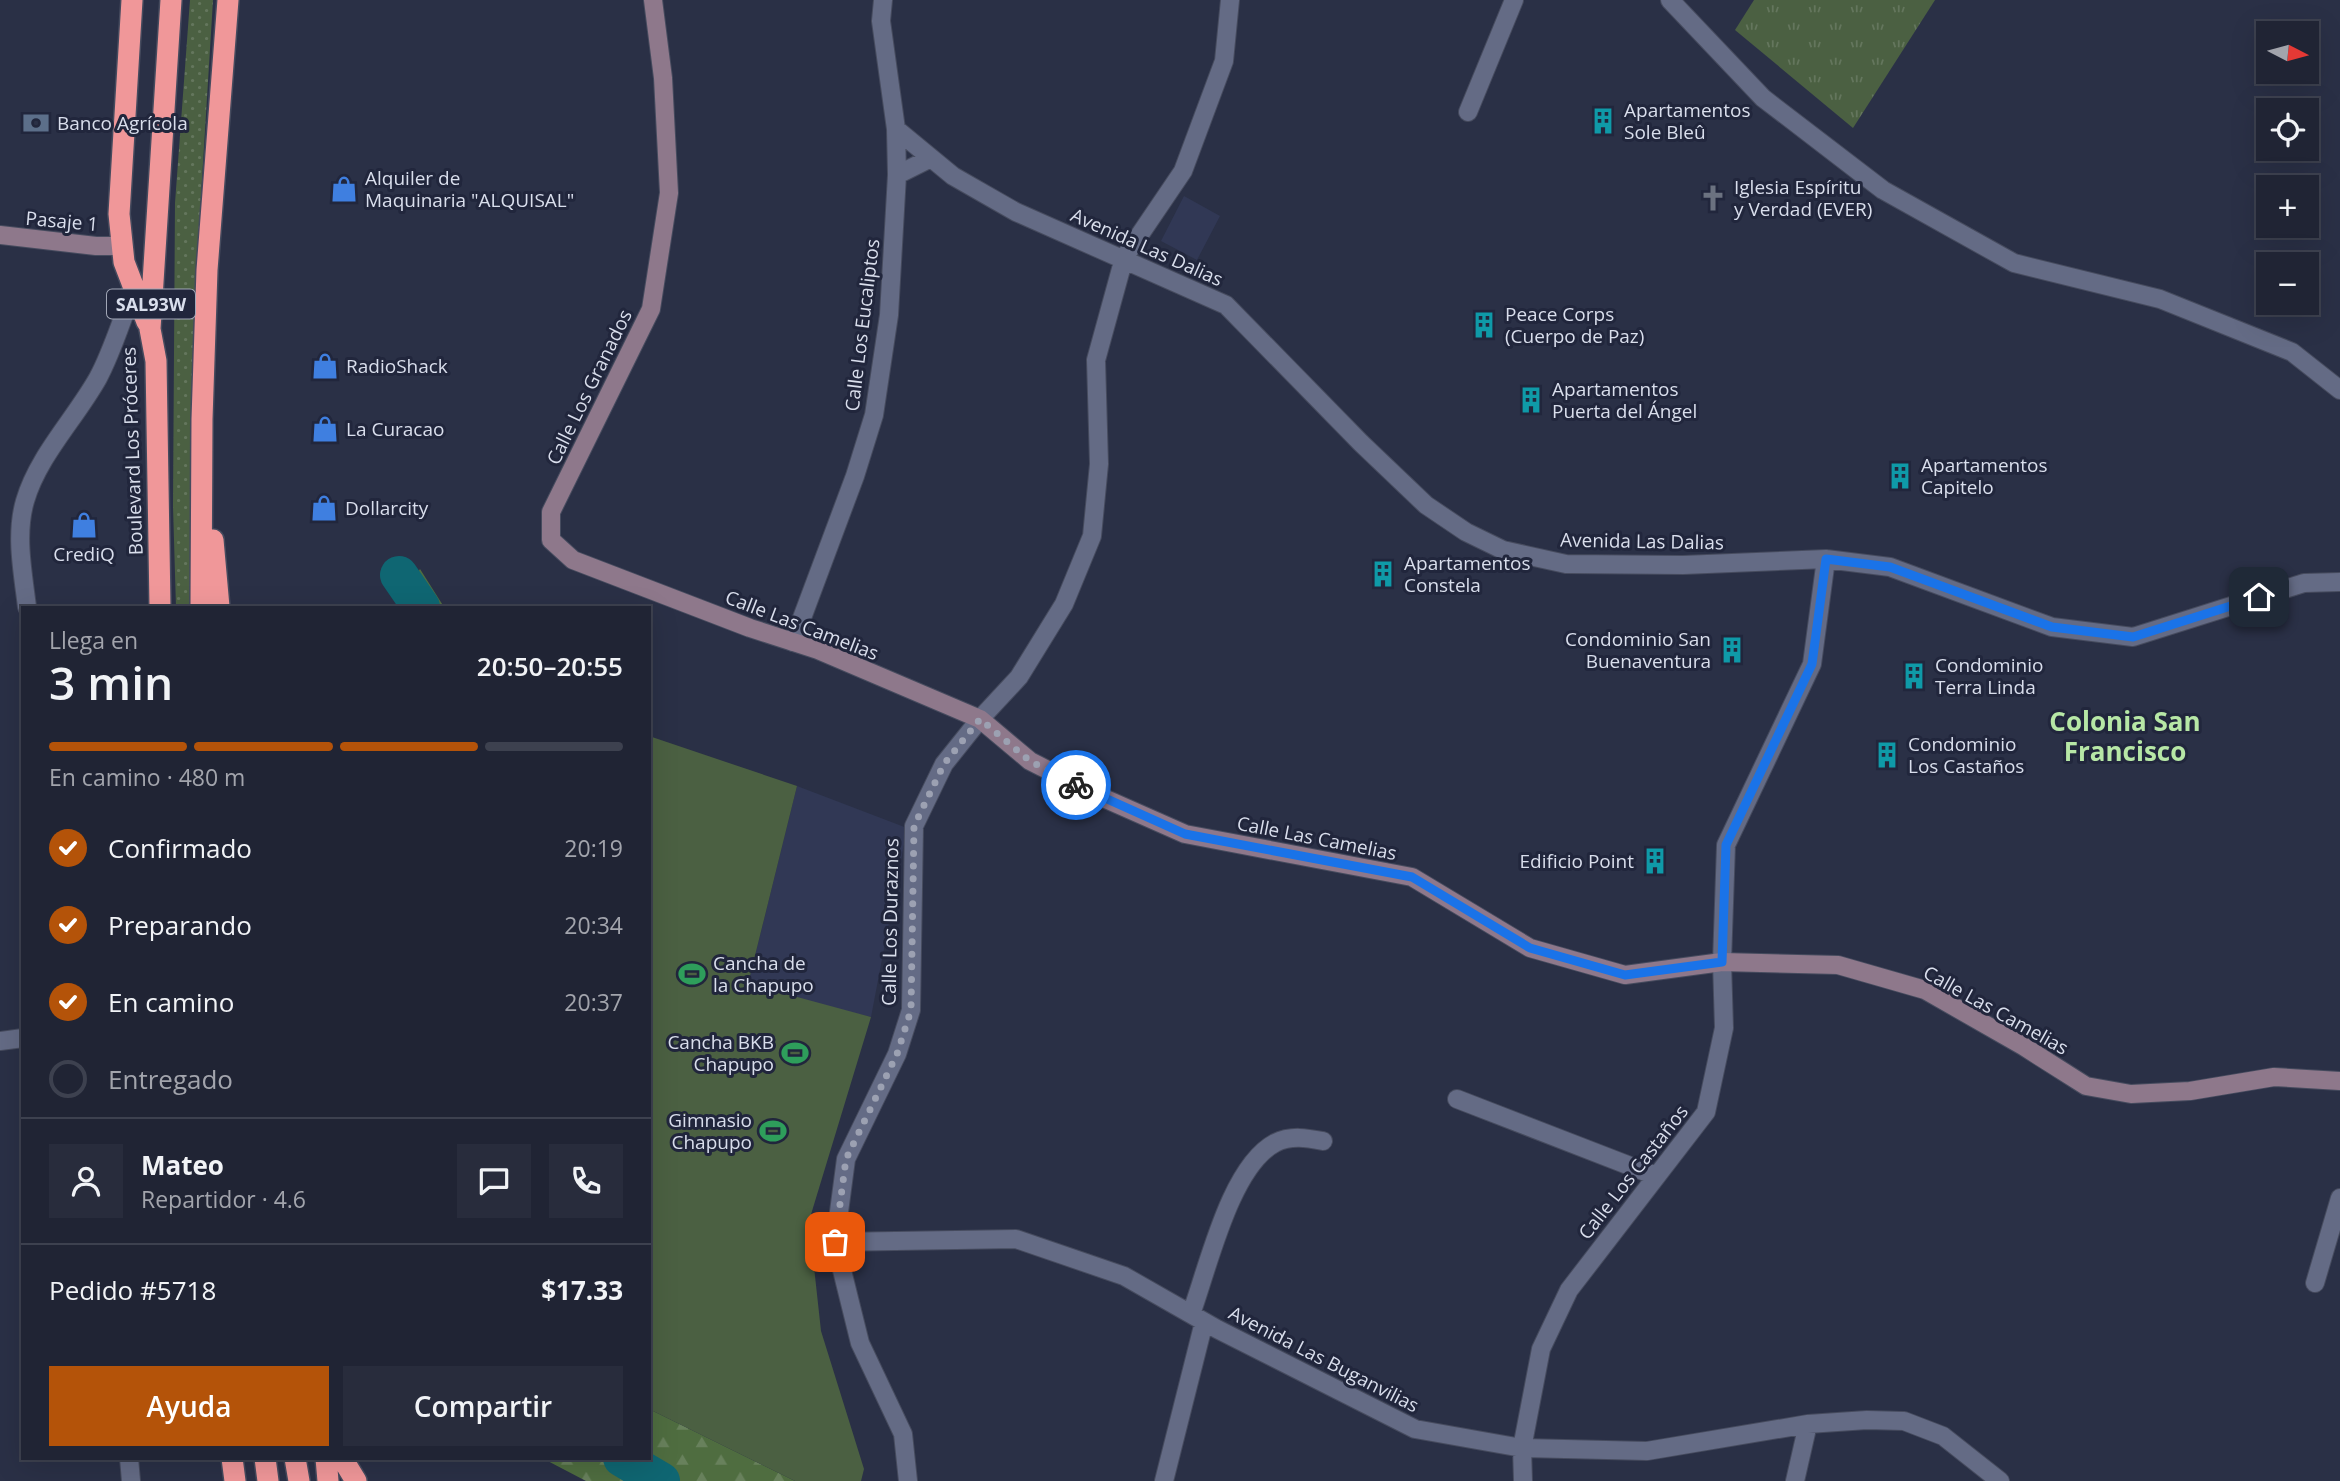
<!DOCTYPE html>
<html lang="es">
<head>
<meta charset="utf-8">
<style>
  body { margin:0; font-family:"Open Sans",sans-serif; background:#282c3c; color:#f1f3f6; height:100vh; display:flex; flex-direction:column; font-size:26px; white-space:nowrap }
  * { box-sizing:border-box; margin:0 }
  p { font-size:23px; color:#a2a4ac }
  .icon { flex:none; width:38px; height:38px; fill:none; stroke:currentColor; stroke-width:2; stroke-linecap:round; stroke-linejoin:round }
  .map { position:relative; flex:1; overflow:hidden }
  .side { position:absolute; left:21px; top:606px; width:630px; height:854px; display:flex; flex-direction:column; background:#202434; border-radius:0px; box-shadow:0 7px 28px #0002,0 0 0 2px #3d414f }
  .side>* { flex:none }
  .needle { width:46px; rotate:96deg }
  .tools { position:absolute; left:2256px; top:21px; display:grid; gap:14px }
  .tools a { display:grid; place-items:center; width:63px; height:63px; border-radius:0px; background:#202434; box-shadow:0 7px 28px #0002,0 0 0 2px #3d414f; font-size:35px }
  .pin { position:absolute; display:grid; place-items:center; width:60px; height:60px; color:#fff; margin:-30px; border-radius:14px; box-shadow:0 4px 10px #0006 }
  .courier { position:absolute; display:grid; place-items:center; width:70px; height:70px; margin:-35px; border:5px solid #1a73e8; border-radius:50%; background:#fff; color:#222; box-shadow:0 2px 9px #0007 }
  .headline em { font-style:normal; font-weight:600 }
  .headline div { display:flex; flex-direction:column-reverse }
  .headline { display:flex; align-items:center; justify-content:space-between; height:119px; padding:0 28px }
  h1 { font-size:46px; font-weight:600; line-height:52px }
  .bar { display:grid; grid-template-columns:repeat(4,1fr); gap:10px 7px; align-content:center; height:84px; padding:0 28px }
  .bar i { height:9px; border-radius:5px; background:#3d414f }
  .bar .current { background:#b45309 }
  .bar p { grid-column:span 4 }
  .line { display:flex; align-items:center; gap:18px; padding:0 28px; border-top:2px solid #3d414f }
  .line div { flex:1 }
  .round { display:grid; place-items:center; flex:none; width:74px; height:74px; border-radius:0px; background:#282c3c }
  ol { padding:0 28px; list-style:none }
  li { display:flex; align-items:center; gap:21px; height:77px }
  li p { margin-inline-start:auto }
  li .icon { padding:7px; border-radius:50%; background:#b45309; color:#fff; stroke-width:4 }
  li:last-child { color:#a2a4ac }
  li i { width:38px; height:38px; border:4px solid #3d414f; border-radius:50% }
  .cta { display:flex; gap:14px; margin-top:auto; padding:14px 28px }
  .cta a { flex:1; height:80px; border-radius:0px; background:#b45309; color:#fff; font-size:28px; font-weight:600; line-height:80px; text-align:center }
  .cta a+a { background:#282c3c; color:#f1f3f6 }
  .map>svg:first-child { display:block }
  .built { fill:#313855 }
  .grass { fill:url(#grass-tufts) }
  .forest { fill:url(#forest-firs) }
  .garden { fill:url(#garden-dots) }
  .pitch { fill:#4b6042 }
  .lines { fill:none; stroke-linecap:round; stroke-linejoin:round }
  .river { stroke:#0f6672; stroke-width:38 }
  .street-casing { stroke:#464b5e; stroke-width:20 }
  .secondary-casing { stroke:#464b5e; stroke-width:20 }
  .highway-casing { stroke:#464b5e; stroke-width:24 }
  .street { stroke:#646b85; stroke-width:18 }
  .secondary { stroke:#8e788b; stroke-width:18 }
  .highway { stroke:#f09799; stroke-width:21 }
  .done { stroke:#9ca1b2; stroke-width:7; stroke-dasharray:0 12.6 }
  .route { stroke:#1a73e8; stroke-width:9 }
  .labels { text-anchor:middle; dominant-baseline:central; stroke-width:6; stroke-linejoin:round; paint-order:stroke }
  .shield { fill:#21263c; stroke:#a2a7b7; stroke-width:2 }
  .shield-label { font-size:18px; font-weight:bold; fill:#d9deec }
  .poi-label { font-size:19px; fill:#d9deec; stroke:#21263c; text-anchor:start }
  .street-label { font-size:19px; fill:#d9deec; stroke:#21263c }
  .district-label { font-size:26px; font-weight:bold; fill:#b7e7a6; stroke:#21263c }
</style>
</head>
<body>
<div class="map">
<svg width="2340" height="1481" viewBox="0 0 2340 1481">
  <defs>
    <pattern id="grass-tufts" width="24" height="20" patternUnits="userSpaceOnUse" patternTransform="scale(1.75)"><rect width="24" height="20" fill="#4b6042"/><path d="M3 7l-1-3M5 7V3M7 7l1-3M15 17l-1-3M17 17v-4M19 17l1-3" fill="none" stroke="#64765d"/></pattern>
    <pattern id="forest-firs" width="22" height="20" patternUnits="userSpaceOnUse" patternTransform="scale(1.75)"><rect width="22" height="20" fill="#4f6d40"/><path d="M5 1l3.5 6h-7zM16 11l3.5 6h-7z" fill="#68815c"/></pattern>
    <pattern id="garden-dots" width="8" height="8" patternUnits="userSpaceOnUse" patternTransform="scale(1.75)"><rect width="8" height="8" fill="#4b6042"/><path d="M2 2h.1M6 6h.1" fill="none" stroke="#64765d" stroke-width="1.8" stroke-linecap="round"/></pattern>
  </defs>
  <rect width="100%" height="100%" fill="#2a3046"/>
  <path class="built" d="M1184 196 1220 216 1197 260 1161 241Z
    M797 786 907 828 871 1017 747 988Z"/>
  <path class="grass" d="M1754 0H1935L1853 128 1735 30Z"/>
  <path class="forest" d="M420 569 444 607H395Z
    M649 1409 795 1481H586L542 1458H649Z"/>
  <path class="garden" d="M190 0H213L195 294 191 521 193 607H176L173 506 175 203Z"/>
  <path class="pitch" d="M649 736 797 786 747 988 774 995 775 991 871 1017 809 1221 821 1331 864 1469 861 1481H795L649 1409Z"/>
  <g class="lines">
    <path class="river" d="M399 575 421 607
      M622 1458 661 1481"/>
    <g class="street-casing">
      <path id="street" d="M1670 0 1763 98 1883 190 2014 263 2160 299 2292 352 2340 390
        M1468 112 1514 0
        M896 129 953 176 1016 212 1226 305 1361 443 1426 505 1466 532 1503 550 1566 564 1683 565 1826 559 1890 567 2052 627 2133 637 2304 583 2340 582
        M897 175 931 158
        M27 607C23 573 15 535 25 501 38 456 75 419 98 378 113 350 122 318 134 289
        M793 642 855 476 874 415 889 315 897 175 896 129 881 21 883 0
        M0 1041 23 1038
        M1457 1099 1656 1176
        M835 1242 1016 1239 1124 1276 1217 1329 1415 1429 1522 1448 1647 1451 1808 1424 1867 1420 1904 1421 1943 1436 2000 1481
        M2315 1283 2340 1198
        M1191 1314C1208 1268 1230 1167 1275 1143 1291 1135 1307 1138 1323 1141
        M129 1458 131 1481
        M908 1481 903 1434 860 1343 835 1242 846 1159 897 1054 911 1010 914 826 944 764 980 719 1019 677 1064 604 1092 536 1099 464 1096 360 1124 258 1183 171 1224 61 1230 0
        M1164 1481 1204 1322
        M1523 1481 1522 1448 1541 1349 1569 1290 1706 1112 1724 1028 1722 962 1726 845 1812 664 1826 559
        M1795 1481 1808 1424"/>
    </g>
    <g class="secondary-casing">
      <path id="secondary" d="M653 0 663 78 669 193 651 309 551 512V540L573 560 750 628 818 650 980 719 1030 761 1099 796 1185 834 1412 877 1530 948 1625 975 1722 962 1838 965 1925 990 2023 1046 2086 1086 2131 1094 2190 1091 2274 1077 2340 1081
        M0 235 96 246H121"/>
    </g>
    <g class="highway-casing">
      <path id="highway" d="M132 0 119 214 124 262 147 322
        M213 540 219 607
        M160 607 156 361 150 329 171 0
        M201 607 202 419 207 270 228 0
        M232 1458 235 1481
        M265 1458 268 1481
        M295 1458 299 1481
        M326 1458 328 1481
        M342 1458 356 1481"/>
    </g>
    <use href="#street" class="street"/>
    <use href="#secondary" class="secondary"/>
    <use href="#highway" class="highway"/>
  </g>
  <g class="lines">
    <path class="done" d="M835 1242 846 1159 897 1054 911 1010 914 826 944 764 980 719 1030 761 1076 785"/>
    <path class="route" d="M1076 785 1185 834 1412 877 1530 948 1625 975 1722 962 1726 845 1812 664 1826 559 1890 567 2052 627 2133 637 2259 597"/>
  </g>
  <defs>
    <g id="building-bare" transform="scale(2.1)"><path d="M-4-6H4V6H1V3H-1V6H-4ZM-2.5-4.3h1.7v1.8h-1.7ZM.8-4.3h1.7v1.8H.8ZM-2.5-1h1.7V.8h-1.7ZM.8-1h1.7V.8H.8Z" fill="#0f9aa8" stroke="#21263c" stroke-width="2.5" paint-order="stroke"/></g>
    <g id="bank-bare" transform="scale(2.1)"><path d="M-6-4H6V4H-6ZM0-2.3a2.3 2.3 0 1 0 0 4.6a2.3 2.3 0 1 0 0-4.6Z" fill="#5c6f8a" stroke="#21263c" stroke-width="2.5" paint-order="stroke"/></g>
    <g id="shop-bare" transform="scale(2.1)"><path d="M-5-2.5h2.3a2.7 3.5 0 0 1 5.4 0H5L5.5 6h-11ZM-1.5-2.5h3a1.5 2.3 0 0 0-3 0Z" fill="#3f7fe0" stroke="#21263c" stroke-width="2.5" paint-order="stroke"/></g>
    <g id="church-bare" transform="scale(2.1)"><path d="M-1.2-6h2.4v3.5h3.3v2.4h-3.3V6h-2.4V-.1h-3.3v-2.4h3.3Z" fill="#6b7280" stroke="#21263c" stroke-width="2.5" paint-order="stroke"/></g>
    <g id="stadium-bare" transform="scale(2.1)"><path d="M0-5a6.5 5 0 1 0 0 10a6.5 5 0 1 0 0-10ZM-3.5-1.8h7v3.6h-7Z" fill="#2e9e5b" stroke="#21263c" stroke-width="2.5" paint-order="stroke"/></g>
  </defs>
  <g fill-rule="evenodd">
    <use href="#building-bare" x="1603" y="121"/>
    <use href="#bank-bare" x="36" y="123"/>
    <use href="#shop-bare" x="344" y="189"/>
    <use href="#church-bare" x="1713" y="198"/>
    <use href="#building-bare" x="1484" y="325"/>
    <use href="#shop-bare" x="325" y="366"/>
    <use href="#building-bare" x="1531" y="400"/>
    <use href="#shop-bare" x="325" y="429"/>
    <use href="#building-bare" x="1900" y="476"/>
    <use href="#shop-bare" x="324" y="508"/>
    <use href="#shop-bare" x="84" y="525"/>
    <use href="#building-bare" x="1383" y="574"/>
    <use href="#building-bare" x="1732" y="650"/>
    <use href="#building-bare" x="1914" y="676"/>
    <use href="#building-bare" x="1887" y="755"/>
    <use href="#building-bare" x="1655" y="861"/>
    <use href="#stadium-bare" x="692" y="974"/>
    <use href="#stadium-bare" x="795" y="1053"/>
    <use href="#stadium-bare" x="773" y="1131"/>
  </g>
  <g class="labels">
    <rect class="shield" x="107" y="289.5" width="88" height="29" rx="5"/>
    <g class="shield-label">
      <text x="151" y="304">SAL93W</text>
    </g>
    <g class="poi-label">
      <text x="1624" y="110">Apartamentos<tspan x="1624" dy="22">Sole Bleû</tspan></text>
      <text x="57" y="123">Banco Agrícola</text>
      <text x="365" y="178">Alquiler de<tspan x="365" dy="22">Maquinaria "ALQUISAL"</tspan></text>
      <text x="1734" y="187">Iglesia Espíritu<tspan x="1734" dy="22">y Verdad (EVER)</tspan></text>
      <text x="1505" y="314">Peace Corps<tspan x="1505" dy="22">(Cuerpo de Paz)</tspan></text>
      <text x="346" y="366">RadioShack</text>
      <text x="1552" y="389">Apartamentos<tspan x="1552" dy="22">Puerta del Ángel</tspan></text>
      <text x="346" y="429">La Curacao</text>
      <text x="1921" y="465">Apartamentos<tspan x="1921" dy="22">Capitelo</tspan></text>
      <text x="345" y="508">Dollarcity</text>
      <text x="84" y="554" text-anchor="middle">CrediQ</text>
      <text x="1404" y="563">Apartamentos<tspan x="1404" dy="22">Constela</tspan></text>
      <text x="1711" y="639" text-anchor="end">Condominio San<tspan x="1711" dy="22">Buenaventura</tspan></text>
      <text x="1935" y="665">Condominio<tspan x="1935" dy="22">Terra Linda</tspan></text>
      <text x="1908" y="744">Condominio<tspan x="1908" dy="22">Los Castaños</tspan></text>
      <text x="1634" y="861" text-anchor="end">Edificio Point</text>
      <text x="713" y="963">Cancha de<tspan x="713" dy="22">la Chapupo</tspan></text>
      <text x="774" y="1042" text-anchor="end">Cancha BKB<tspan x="774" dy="22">Chapupo</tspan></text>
      <text x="752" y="1120" text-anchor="end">Gimnasio<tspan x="752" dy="22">Chapupo</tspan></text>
    </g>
    <g class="street-label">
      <text transform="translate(62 221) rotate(5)">Pasaje 1</text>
      <text transform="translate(1147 247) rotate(24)">Avenida Las Dalias</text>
      <text transform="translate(862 325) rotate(-83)">Calle Los Eucaliptos</text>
      <text transform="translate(589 387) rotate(-64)">Calle Los Granados</text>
      <text transform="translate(132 451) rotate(-92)">Boulevard Los Próceres</text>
      <text transform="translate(1642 541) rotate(1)">Avenida Las Dalias</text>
      <text transform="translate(802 625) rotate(21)">Calle Las Camelias</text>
      <text transform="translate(1317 838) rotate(11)">Calle Las Camelias</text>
      <text transform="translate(890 922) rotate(-89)">Calle Los Duraznos</text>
      <text transform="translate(1996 1010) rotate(29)">Calle Las Camelias</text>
      <text transform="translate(1633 1172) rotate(-52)">Calle Los Castaños</text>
      <text transform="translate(1324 1359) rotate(27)">Avenida Las Buganvilias</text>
    </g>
    <g class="district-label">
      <text x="2125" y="721">Colonia San<tspan x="2125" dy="30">Francisco</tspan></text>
    </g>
  </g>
</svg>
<div class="tools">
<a><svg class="needle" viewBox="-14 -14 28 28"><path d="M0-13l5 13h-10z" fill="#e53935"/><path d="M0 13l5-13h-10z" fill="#a2a4ac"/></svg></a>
<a><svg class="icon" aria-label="locate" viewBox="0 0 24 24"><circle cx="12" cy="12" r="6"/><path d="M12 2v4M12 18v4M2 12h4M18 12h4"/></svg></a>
<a>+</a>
<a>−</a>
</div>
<div class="pin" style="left:835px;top:1242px;background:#ea580c"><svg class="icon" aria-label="bag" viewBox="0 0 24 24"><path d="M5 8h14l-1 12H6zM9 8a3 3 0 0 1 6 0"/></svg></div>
<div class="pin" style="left:2259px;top:597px;background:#1f2937"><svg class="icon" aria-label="home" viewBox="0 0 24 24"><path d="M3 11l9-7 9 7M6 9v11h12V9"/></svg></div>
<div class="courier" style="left:1076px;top:785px"><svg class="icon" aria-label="bike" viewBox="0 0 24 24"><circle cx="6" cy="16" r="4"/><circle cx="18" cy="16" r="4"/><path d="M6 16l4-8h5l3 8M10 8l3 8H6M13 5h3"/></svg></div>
<section class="side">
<div class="headline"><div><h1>3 min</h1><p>Llega en</p></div><em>20:50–20:55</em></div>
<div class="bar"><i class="current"></i><i class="current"></i><i class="current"></i><i></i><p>En camino · 480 m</p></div>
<ol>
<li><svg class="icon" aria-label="check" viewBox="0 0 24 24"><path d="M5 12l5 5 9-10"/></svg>Confirmado<p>20:19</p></li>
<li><svg class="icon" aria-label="check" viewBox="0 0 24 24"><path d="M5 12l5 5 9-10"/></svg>Preparando<p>20:34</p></li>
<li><svg class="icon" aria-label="check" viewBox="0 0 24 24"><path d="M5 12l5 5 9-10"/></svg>En camino<p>20:37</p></li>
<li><i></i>Entregado</li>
</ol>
<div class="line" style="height:126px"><a class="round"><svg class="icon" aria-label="person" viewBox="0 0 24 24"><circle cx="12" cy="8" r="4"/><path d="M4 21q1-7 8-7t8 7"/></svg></a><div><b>Mateo</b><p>Repartidor · 4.6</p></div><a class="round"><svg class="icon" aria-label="chat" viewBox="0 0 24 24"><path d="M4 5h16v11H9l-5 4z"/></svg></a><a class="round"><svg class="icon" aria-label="phone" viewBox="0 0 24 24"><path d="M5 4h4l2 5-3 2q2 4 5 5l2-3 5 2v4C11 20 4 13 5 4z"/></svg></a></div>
<div class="line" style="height:91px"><div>Pedido #5718</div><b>$17.33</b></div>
<div class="cta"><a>Ayuda</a><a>Compartir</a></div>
</section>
</div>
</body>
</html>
